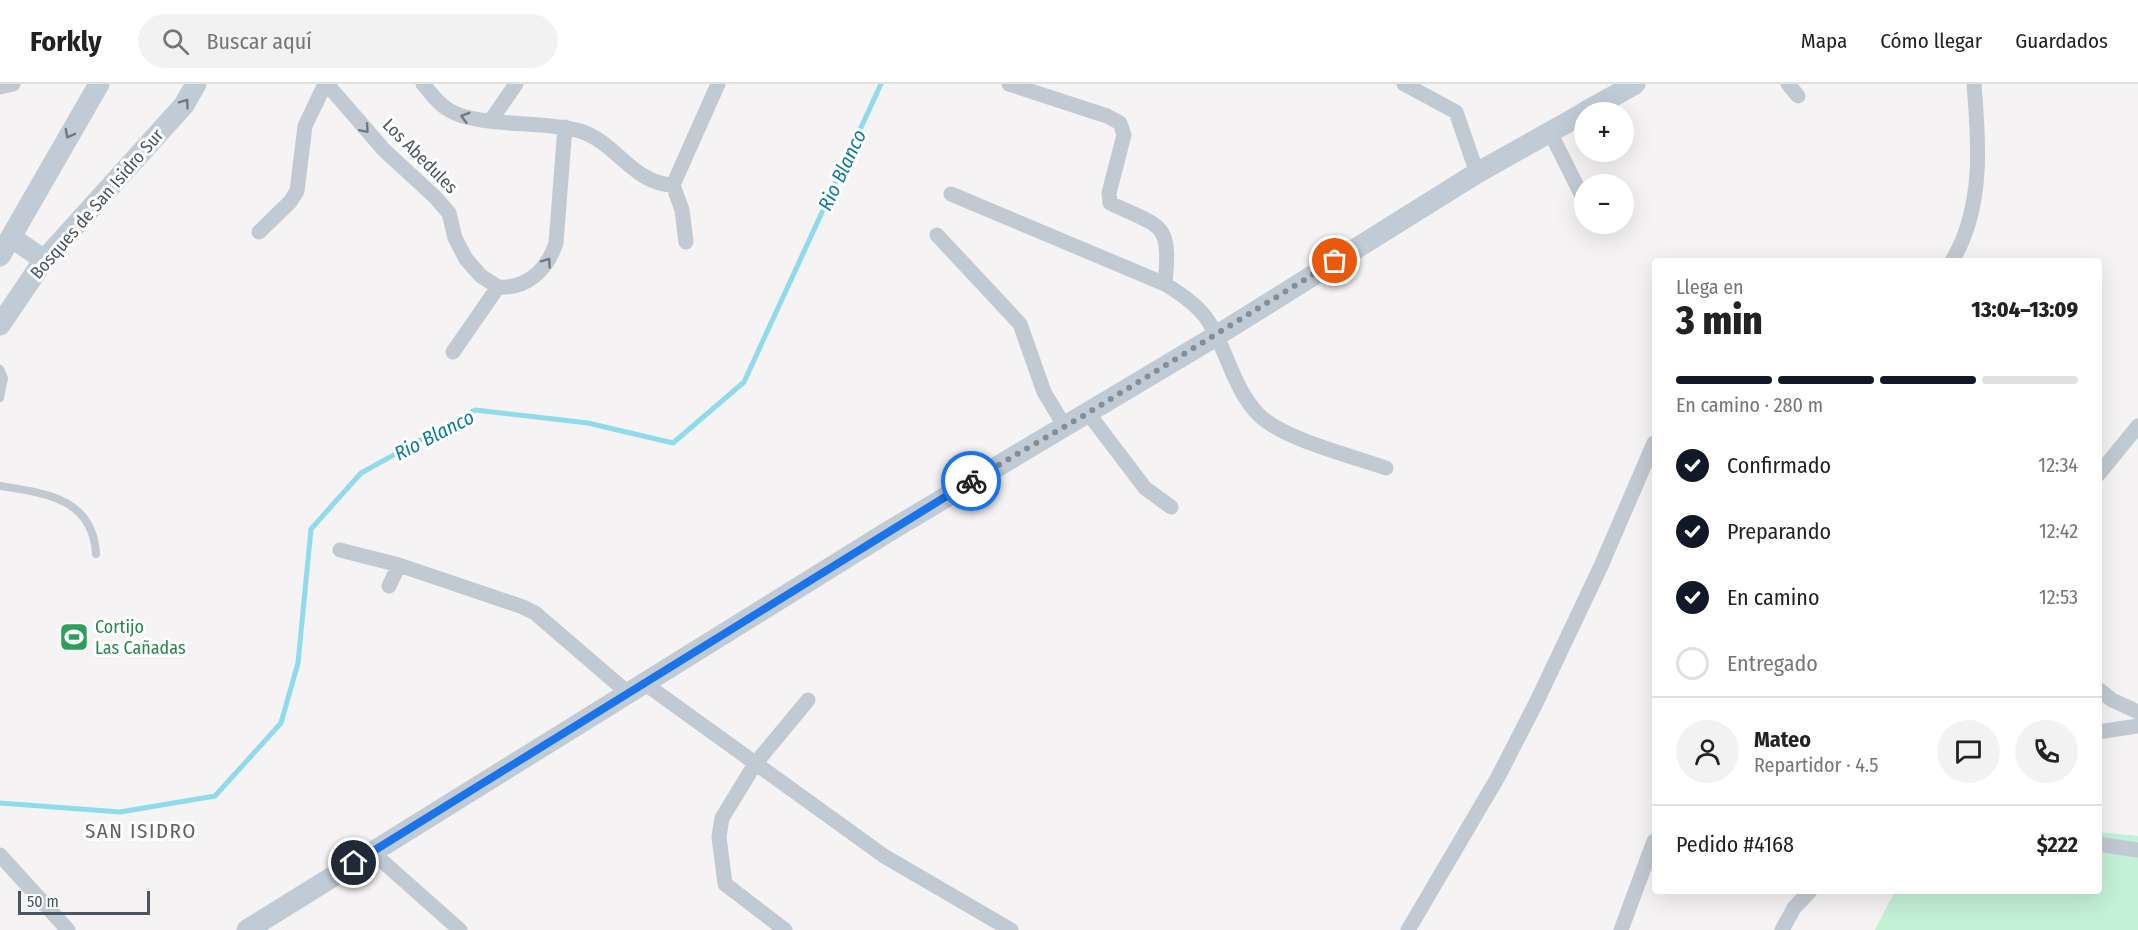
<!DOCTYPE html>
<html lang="es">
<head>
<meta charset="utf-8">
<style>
  body { margin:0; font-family:"Fira Sans Condensed",sans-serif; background:#f2f2f2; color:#222; height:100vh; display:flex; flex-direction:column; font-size:22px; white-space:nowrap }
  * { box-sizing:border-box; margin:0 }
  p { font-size:20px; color:#767676 }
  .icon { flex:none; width:33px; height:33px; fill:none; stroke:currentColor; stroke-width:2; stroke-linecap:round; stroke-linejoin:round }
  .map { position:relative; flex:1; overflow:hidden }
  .sheet { position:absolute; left:1652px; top:174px; width:450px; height:636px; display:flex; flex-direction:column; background:#fff; border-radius:6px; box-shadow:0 6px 24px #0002 }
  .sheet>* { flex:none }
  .buttons { position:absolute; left:1574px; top:18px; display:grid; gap:12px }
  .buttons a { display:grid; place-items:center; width:60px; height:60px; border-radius:50%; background:#fff; box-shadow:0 6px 24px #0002; font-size:30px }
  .scale { position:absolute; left:18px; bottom:15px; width:132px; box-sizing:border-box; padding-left:6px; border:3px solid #4a5661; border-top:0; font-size:16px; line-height:21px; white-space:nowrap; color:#4a5661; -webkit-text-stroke:4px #fff; paint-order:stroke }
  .pin { position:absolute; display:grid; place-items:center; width:51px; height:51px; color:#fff; margin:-26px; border:3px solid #fff; border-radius:50%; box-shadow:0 2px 6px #0007 }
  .courier { position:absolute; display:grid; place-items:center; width:60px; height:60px; margin:-30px; border:4px solid #1a73e8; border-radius:50%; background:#fff; color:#222; box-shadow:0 2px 8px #0007 }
  .head em { font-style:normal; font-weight:800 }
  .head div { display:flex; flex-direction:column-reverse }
  .head { display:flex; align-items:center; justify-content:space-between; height:102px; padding:0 24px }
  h1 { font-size:39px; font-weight:800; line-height:45px }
  .bar { display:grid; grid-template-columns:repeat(4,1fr); gap:9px 6px; align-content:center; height:72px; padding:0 24px }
  .bar i { height:8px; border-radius:4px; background:#e0e0e0 }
  .bar .active { background:#111827 }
  .bar p { grid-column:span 4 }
  .line { display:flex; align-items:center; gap:15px; padding:0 24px; border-top:2px solid #e0e0e0 }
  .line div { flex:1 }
  .round { display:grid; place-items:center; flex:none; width:63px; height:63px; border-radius:32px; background:#f2f2f2 }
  ol { padding:0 24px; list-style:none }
  li { display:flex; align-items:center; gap:18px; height:66px }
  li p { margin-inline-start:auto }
  li .icon { padding:6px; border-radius:50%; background:#111827; color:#fff; stroke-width:4 }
  li:last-child { color:#767676 }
  li i { width:33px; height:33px; border:3px solid #e0e0e0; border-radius:50% }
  header { display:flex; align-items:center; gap:36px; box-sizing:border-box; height:84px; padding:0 30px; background:#fff; border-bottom:2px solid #e0e0e0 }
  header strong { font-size:28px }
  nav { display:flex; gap:33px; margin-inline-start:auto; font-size:21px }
  .search { width:420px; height:54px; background:#f2f2f2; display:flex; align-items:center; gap:15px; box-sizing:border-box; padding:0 21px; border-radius:33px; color:#767676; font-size:22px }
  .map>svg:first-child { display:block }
  .green { fill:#c3f1d5 }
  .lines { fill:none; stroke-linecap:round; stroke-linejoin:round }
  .stream { stroke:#90daee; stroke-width:5 }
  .lane { stroke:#c1cad2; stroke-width:8 }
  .street { stroke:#c1cad2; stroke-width:15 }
  .secondary { stroke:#c1cbd6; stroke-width:21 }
  .oneway { stroke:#6e7984 }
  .oneway2 { stroke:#6e7983 }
  .done { stroke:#868d94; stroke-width:6; stroke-dasharray:0 10.8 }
  .route { stroke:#1a73e8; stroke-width:8 }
  .labels { text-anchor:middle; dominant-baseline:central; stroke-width:6; stroke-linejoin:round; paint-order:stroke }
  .street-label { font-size:18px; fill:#4a5661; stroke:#fff }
  .leisure-label { font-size:18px; fill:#27864d; stroke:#fff; text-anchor:start }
  .water-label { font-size:20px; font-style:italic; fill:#0c7c9b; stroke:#fff }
  .quarter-label { font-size:21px; letter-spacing:1.5px; fill:#5f6368; stroke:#fff }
</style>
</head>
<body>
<header>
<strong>Forkly</strong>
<div class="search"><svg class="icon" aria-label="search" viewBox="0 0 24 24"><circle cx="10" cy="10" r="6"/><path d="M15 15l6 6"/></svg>Buscar aquí</div>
<nav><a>Mapa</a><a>Cómo llegar</a><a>Guardados</a></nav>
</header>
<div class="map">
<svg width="2138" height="846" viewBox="0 0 2138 846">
  <rect width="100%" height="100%" fill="#f5f3f3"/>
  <path class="green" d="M2099 748 2138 752V846H1875L1895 807H2098Z"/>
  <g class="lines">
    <path class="stream" d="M0 719 120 728 215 712 281 639 298 579 311 445 361 389 475 326 588 339 673 359 744 298 881 0"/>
    <path class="lane" d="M0 285 4 294 0 314
      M0 402C45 409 93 414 96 470"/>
    <path class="street" d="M327 0 384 66 435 113 449 129 455 154 466 175 481 192 498 203C527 205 547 186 556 159L565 43
      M423 0C431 9 438 20 449 26 478 44 542 36 580 47 616 58 633 100 673 101
      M1009 0 1107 32 1120 39 1124 51 1109 109 1110 119C1163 144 1171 138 1165 200
      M1404 0 1456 28 1477 89
      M1788 0 1798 12
      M0 3 13 0
      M491 36 516 0
      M1550 48 1584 116
      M951 110 1165 200C1181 210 1199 222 1209 238 1227 267 1234 306 1259 331 1283 355 1352 372 1386 384
      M259 148 290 118 297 107 305 42 325 0
      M937 151 1020 240 1044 308 1065 343
      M686 158 682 126 673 101 718 0
      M1952 177C1984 124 1979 59 1974 0
      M453 268 498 203
      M1088 329 1145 404 1171 423
      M2098 391 2138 342
      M340 466 399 481 523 523 535 529 628 609
      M389 502 399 481
      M644 599 884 772 1011 846
      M2098 605 2112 616 2138 628
      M2098 648 2138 642
      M2098 760 2138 766
      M372 768 460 846
      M0 771 68 846
      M785 846 725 800 719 753 722 734 755 680 808 616
      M1408 846 1498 693 1537 617 1601 482 1654 359
      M1621 846 1654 757
      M1782 846 1794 824 1810 807"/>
    <path class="secondary" d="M1585 28 1635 0
      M11 153 44 176
      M0 172 99 0
      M0 241 44 176 184 21 196 0
      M247 846 886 449 1216 252 1477 89 1584 29"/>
  </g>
  <defs><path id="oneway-chevron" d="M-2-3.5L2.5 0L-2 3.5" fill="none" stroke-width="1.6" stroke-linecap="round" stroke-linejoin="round" transform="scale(1.5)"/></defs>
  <g class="oneway">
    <use href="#oneway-chevron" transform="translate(185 19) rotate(-54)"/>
    <use href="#oneway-chevron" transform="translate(69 50) rotate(118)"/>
  </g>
  <g class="oneway2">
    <use href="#oneway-chevron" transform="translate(465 33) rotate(-164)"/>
    <use href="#oneway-chevron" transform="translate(365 45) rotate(49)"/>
    <use href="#oneway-chevron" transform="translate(547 178) rotate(-55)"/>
  </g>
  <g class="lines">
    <path class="done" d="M971 397 1088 329 1335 177"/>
    <path class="route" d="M354 779 971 397"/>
  </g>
  <defs>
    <g id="stadium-square" transform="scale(1.5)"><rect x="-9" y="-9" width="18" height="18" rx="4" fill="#2e9e5b" stroke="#fff"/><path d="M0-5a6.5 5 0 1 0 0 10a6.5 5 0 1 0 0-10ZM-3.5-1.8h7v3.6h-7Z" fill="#fff"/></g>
  </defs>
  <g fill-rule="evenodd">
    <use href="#stadium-square" x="74" y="553"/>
  </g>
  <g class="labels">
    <g class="street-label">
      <text transform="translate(420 72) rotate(45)">Los Abedules</text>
      <text transform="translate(97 120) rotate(-49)">Bosques de San Isidro Sur</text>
    </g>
    <g class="leisure-label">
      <text x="95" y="543">Cortijo<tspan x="95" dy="21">Las Cañadas</tspan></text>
    </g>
    <g class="water-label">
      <text transform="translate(842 86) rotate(-65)">Rio Blanco</text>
      <text transform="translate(434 351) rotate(-27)">Rio Blanco</text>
    </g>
    <g class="quarter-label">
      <text x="141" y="747">SAN ISIDRO</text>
    </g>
  </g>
</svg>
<div class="buttons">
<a>+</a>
<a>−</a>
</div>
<div class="scale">50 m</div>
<div class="pin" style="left:1335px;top:177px;background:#ea580c"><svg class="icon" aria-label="bag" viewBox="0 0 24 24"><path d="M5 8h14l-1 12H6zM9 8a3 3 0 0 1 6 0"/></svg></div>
<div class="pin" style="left:354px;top:779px;background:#1f2937"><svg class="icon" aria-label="home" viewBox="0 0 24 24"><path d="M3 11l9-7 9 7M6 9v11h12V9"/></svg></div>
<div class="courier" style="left:971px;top:397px"><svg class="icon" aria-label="bike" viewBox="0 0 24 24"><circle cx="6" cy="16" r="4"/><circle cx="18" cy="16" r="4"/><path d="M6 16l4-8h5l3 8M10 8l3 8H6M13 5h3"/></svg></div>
<section class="sheet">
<div class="head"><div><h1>3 min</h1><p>Llega en</p></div><em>13:04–13:09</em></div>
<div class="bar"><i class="active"></i><i class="active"></i><i class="active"></i><i></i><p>En camino · 280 m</p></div>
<ol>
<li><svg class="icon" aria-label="check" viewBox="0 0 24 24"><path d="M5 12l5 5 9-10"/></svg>Confirmado<p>12:34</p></li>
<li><svg class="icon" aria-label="check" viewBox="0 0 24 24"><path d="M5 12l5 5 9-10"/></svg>Preparando<p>12:42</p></li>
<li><svg class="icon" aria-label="check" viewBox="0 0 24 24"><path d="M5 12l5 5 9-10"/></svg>En camino<p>12:53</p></li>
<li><i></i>Entregado</li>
</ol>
<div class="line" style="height:108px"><a class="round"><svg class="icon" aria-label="person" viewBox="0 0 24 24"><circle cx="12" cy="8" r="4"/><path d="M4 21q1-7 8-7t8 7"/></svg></a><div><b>Mateo</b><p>Repartidor · 4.5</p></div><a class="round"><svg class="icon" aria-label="chat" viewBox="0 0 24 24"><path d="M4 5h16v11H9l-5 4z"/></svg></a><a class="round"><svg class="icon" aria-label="phone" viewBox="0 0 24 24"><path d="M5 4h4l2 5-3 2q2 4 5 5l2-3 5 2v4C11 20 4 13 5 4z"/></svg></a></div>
<div class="line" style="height:78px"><div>Pedido #4168</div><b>$222</b></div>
</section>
</div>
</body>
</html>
